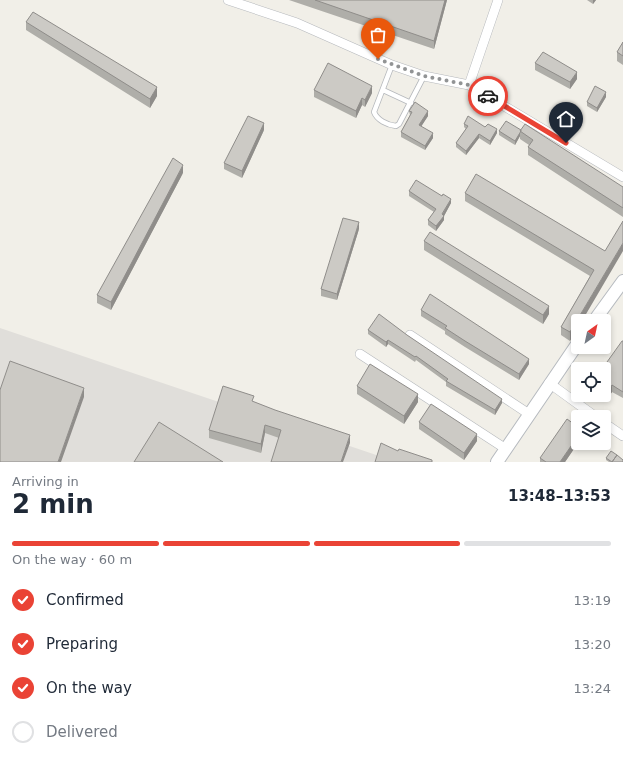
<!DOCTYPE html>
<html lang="en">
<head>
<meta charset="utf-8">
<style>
  body { margin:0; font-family:"DejaVu Sans",sans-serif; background:#f2f2f3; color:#1f2937; height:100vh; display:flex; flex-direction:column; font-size:15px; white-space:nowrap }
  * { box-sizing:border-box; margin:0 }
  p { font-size:13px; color:#747a83 }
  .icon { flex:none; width:22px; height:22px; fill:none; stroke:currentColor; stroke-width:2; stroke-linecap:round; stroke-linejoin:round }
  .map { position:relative; height:462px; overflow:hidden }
  .sheet { display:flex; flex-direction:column; background:#fff; flex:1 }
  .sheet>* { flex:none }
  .needle { width:26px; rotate:33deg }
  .controls { position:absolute; left:571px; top:314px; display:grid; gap:8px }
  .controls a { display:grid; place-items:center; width:40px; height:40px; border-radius:4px; background:#fff; box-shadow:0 2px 6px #0003; font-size:20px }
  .pin { position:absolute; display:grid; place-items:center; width:34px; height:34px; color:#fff; margin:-41px -17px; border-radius:50% 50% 50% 0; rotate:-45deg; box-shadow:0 0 4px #0007 }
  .pin .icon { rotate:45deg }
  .courier { position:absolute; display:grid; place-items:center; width:40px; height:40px; margin:-20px; border:3px solid #ea4335; border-radius:50%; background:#fff; color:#222; box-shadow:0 1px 5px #0007 }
  .summary em { font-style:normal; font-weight:700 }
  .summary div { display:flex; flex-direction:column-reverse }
  .summary { display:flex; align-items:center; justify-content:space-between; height:68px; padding:0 12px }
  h1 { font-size:26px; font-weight:700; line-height:30px }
  .bar { display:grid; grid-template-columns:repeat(4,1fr); gap:6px 4px; align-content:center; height:48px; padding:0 12px }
  .bar i { height:5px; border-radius:3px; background:#e0e1e3 }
  .bar .current { background:#ea4335 }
  .bar p { grid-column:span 4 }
  ol { padding:0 12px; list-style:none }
  li { display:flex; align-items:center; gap:12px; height:44px }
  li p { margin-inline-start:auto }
  li .icon { padding:4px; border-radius:50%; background:#ea4335; color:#fff; stroke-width:4 }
  li:last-child { color:#747a83 }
  li i { width:22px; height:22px; border:2px solid #e0e1e3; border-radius:50% }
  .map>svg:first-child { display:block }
  .industrial { fill:#e0deda }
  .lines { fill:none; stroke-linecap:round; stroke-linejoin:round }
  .lane-casing { stroke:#b5b8bc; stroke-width:6 }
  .street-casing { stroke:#b5b8bc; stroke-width:10 }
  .secondary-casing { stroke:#b6babf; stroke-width:14 }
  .lane { stroke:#fff; stroke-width:4.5 }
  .street { stroke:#fff; stroke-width:9 }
  .secondary { stroke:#fff; stroke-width:12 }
  .wall { fill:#afaea9 }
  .shaded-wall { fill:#8f8d8a }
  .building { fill:#cccac5; stroke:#8f8d8a }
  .done { stroke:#929495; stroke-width:4; stroke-dasharray:0 7.2 }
  .route { stroke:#ea4335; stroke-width:5 }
</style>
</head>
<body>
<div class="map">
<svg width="623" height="462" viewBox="0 0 623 462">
  <rect width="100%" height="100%" fill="#f1efe8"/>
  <path class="industrial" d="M0 328 115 367 397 462H0Z"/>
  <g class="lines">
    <g class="lane-casing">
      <path id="lane" d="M392 65 374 112C377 120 387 125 396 126L399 124 424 76
        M383 90 411 103"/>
    </g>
    <g class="street-casing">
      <path id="street" d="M228 0 297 23 392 65 424 76 469 85 623 177
        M469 85 498 0
        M410 335 529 414
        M360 354 506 449
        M549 383 596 417
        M604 423 623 436"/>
    </g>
    <g class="secondary-casing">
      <path id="secondary" d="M594 321 623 281
        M497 462 578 343"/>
    </g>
    <use href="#lane" class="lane"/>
    <use href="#street" class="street"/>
    <use href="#secondary" class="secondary"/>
  </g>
  <path class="wall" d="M289 0H447L434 49Z
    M587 0H596L593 4Z
    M26 22 157 96 150 108 26 30Z
    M623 42V65L617 61V52Z
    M535 63 577 79 570 89 535 70Z
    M314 90 372 93 365 107 362 105 356 118 314 97Z
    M606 97 597 112 587 106V102Z
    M409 111 428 116 421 126 433 138 425 150 401 137V132L410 115Z
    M464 124 485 127 497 133 490 145 479 138 466 155 456 147V143L466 129 464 127Z
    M264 130 242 178 224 169V163Z
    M521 130 623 187V217L528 155V147L529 145 520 139V136L515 145 499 135V131Z
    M183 173 111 310 97 303V295Z
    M409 191 451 203 444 216V220L436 231 428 225V220L434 212 409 196Z
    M465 193 605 251 578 321V327L570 341 561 335V327L590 276 465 201Z
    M359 229 337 300 321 296V289Z
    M424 241 549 314 543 324 424 250Z
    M421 310 529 364 519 380 465 347 445 334V331L421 316Z
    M368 330 407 335 502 403 495 415 446 386V382L416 360 415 362 388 344 386 347 368 334Z
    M623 341V398L612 392 608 398 604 395V369Z
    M357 386 418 402 404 424 357 394Z
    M254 402 350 443 279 438 265 433 261 453 209 438V430Z
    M419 422 477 441 464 460 419 429Z
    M578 427V443L565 462H540V458Z
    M606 458 623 462H609L606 460Z"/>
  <path class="shaded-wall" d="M445 0H447L434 49V41Z
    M593 0H596L593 4Z
    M577 72V79L570 89V82Z
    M372 86V93L365 107V100Z
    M157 87V96L150 108V99Z
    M606 92V97L597 112V108Z
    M362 98V105L356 118V111Z
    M428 111V116L419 130V125Z
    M264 123V130L242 178V171Z
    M497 129V133L490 145V141Z
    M520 132V136L515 145V141Z
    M433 133V138L425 150V146Z
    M479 134V138L466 155V151Z
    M183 165V173L111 310V302Z
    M451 199V203L444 216V220L436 231V226Z
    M359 222V229L337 300V294Z
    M623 243V251L582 321H578V327L570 341V332Z
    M549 306V314L543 324V315Z
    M388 340V344L386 347V342Z
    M529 359V364L519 380V374Z
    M612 385V392L608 398V392Z
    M84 388V397L61 462H58Z
    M418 394V402L404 424V416Z
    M502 399V403L495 415V410Z
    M265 425V433L261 453V444Z
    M477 434V441L464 460V453Z
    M350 435V443L343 462H341Z
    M578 436V443L565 462H560Z"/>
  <path class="building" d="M315 0H445L434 41Z
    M33 12 157 87 150 99 26 22Z
    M623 42V56L617 52Z
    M543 52 577 72 570 82 535 63Z
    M328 63 372 86 365 100 362 98 356 111 314 90Z
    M595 86 606 92 597 108 587 102Z
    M415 102 428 111 419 125 433 133 425 146 401 132 412 112 409 111Z
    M248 116 264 123 242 171 224 163Z
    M468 116 485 127 488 124 497 129 490 141 479 134 466 151 456 143 468 126 464 124Z
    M506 121 521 130V131L515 141 499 131Z
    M525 124 623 187V208L528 147 533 140 520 131Z
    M173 158 183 165 111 302 97 295Z
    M476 174 605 251 623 221V243L570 332 561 327 594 270 465 193Z
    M416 180 442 196 443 194 451 199 442 214 444 216 436 226 428 220 436 209 409 191Z
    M343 218 359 222 337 294 321 289Z
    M430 232 549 306 543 315 424 241Z
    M430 294 529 359 519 374 465 341 445 328 447 326 421 310Z
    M379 314 407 335 502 399 495 410 446 381 448 379 416 356 415 357 388 340 386 342 368 330Z
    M622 341H623V392L612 385 608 392 604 389V369H602Z
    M10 361 84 388 58 462H0V390Z
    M370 364 418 394 404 416 357 386Z
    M223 386 254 396 252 401 275 410 350 435 341 462H271L281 430 265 425 261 444 209 430Z
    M431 404 477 434 464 453 419 422Z
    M567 419 578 427V436L560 462H546L540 458Z
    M159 422 223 462H134Z
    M381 443 398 451 399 449 432 460V462H375Z
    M611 451 617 455 612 462 606 458Z
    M617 455 623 460V462H612Z"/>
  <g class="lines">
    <path class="done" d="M378 59 424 76 469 85 488 96"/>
    <path class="route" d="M488 96 566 143"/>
  </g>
</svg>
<div class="controls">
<a><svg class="needle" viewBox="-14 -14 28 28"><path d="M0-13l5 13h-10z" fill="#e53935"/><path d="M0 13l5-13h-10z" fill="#747a83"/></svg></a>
<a><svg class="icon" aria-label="locate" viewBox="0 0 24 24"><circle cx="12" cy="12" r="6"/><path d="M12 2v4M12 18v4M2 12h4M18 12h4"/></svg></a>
<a><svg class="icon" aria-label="layers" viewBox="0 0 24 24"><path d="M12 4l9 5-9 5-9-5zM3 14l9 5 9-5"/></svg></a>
</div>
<div class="pin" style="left:378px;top:59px;background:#ea580c"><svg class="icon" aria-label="bag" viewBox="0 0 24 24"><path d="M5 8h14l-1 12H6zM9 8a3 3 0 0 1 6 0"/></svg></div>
<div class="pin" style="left:566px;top:143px;background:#1f2937"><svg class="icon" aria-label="home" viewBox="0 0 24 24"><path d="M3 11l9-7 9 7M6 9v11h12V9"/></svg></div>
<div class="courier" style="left:488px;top:96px"><svg class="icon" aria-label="car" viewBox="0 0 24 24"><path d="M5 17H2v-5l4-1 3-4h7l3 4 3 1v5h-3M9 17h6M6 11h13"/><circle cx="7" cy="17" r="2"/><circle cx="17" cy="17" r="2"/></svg></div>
</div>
<section class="sheet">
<div class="summary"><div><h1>2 min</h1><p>Arriving in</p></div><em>13:48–13:53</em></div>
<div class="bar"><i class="current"></i><i class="current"></i><i class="current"></i><i></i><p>On the way · 60 m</p></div>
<ol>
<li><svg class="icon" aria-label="check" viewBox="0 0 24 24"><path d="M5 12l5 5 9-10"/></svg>Confirmed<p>13:19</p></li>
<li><svg class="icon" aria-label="check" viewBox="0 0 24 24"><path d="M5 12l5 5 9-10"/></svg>Preparing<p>13:20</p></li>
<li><svg class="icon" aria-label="check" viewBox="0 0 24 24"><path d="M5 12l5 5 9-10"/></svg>On the way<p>13:24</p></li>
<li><i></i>Delivered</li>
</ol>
</section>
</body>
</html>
